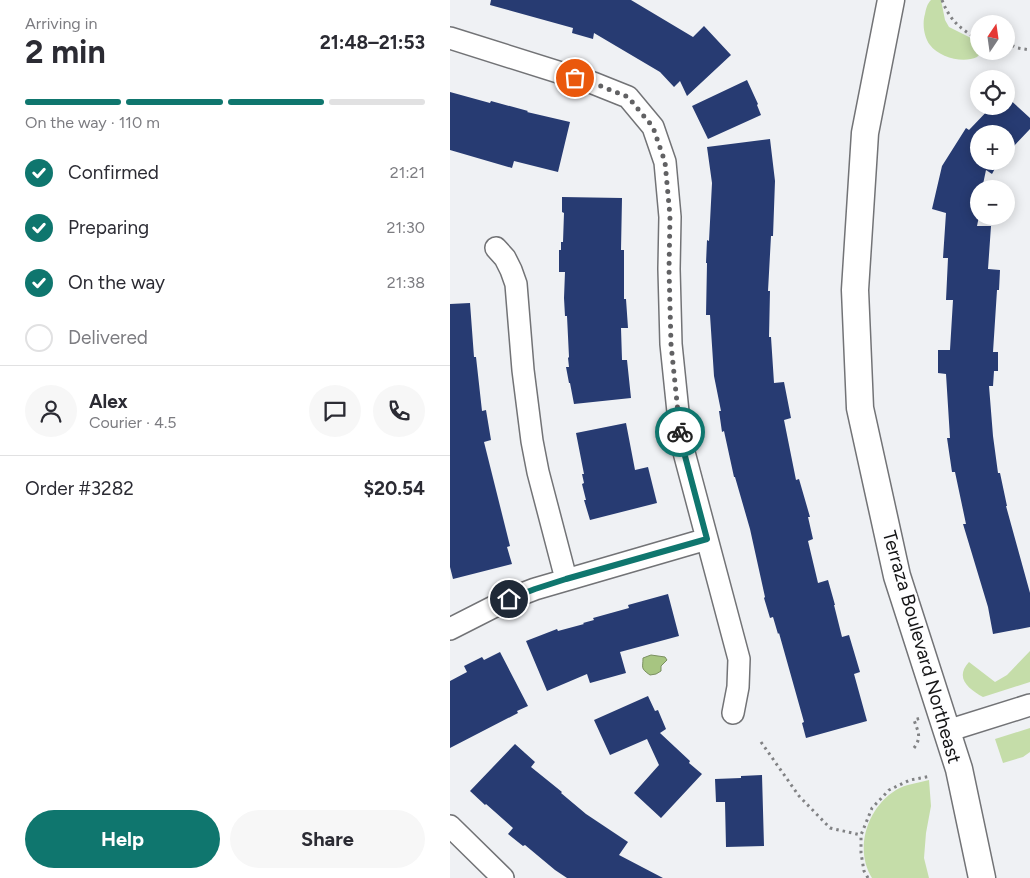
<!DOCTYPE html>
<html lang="en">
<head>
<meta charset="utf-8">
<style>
  body { margin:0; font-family:Figtree,sans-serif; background:#f7f7f7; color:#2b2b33; height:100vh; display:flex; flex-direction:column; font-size:19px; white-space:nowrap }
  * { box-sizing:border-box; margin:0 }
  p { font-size:16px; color:#7c7c81 }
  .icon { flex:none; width:28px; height:28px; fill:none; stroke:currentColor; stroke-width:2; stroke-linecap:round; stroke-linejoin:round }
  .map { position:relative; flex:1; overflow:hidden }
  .panel { display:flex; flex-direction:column; background:#fff; width:450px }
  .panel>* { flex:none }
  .needle { width:32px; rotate:13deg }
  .buttons { position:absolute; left:520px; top:15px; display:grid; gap:10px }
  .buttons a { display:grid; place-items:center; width:45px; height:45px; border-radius:50%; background:#fff; box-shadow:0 2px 12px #0003; font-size:25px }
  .pin { position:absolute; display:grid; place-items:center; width:42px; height:42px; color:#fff; margin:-21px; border:2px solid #fff; border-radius:50%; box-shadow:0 1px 5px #0007 }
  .courier { position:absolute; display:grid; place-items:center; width:50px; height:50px; margin:-25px; border:4px solid #0f766e; border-radius:50%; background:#fff; color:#222; box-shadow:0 1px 6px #0007 }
  .headline em { font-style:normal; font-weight:700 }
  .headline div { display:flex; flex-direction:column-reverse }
  .headline { display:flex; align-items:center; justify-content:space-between; height:85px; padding:0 25px }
  h1 { font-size:32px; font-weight:700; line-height:38px }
  .bar { display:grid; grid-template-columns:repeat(4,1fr); gap:8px 5px; align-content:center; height:60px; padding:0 25px }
  .bar i { height:6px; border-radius:4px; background:#e1e1e2 }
  .bar .selected { background:#0f766e }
  .bar p { grid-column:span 4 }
  .line { display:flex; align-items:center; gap:12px; padding:0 25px; border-top:1px solid #e1e1e2 }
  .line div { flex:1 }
  .round { display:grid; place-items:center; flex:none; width:52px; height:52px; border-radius:26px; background:#f7f7f7 }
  ol { padding:0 25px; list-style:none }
  li { display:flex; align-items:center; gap:15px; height:55px }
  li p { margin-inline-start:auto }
  li .icon { padding:5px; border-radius:50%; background:#0f766e; color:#fff; stroke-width:4 }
  li:last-child { color:#7c7c81 }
  li i { width:28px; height:28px; border:2px solid #e1e1e2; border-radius:50% }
  .primary-button { display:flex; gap:10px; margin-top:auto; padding:10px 25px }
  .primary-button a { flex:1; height:58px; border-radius:30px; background:#0f766e; color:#fff; font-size:20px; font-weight:700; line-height:58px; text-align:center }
  .primary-button a+a { background:#f7f7f7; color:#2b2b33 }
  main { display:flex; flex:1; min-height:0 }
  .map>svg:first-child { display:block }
  .green { fill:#c5dda9 }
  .water { fill:#a7c581; stroke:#7b9061 }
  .building { fill:#273b72 }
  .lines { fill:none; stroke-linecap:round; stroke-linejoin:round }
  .minor-casing { stroke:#727376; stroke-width:24 }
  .tertiary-casing { stroke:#727376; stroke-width:29 }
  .path { stroke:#818284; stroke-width:3; stroke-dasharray:2.5 4; stroke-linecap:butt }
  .minor { stroke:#fff; stroke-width:21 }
  .tertiary { stroke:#fff; stroke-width:26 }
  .done { stroke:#616163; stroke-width:5; stroke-dasharray:0 9 }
  .route { stroke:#0f766e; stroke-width:6 }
  .labels { text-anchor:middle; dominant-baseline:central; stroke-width:5; stroke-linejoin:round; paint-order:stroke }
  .street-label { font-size:19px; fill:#141415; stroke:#fefeff }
</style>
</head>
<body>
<main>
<section class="panel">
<div class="headline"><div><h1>2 min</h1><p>Arriving in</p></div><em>21:48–21:53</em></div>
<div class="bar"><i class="selected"></i><i class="selected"></i><i class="selected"></i><i></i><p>On the way · 110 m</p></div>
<ol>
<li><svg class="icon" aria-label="check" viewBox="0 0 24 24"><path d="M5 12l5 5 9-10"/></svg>Confirmed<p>21:21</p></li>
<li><svg class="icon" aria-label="check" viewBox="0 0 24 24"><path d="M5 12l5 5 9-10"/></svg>Preparing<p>21:30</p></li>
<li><svg class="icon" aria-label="check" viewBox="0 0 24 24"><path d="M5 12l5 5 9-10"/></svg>On the way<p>21:38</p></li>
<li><i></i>Delivered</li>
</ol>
<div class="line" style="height:90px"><a class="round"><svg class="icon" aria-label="person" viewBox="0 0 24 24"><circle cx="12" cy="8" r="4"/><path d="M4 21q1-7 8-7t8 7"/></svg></a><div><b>Alex</b><p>Courier · 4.5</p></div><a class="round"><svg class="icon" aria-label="chat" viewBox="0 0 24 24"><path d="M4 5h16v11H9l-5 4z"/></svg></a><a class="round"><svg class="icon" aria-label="phone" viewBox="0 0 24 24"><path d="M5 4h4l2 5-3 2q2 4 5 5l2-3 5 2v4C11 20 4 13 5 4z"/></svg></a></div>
<div class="line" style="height:65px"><div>Order #3282</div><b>$20.54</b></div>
<div class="primary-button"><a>Help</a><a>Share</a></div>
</section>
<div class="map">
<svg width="580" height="878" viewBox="0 0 580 878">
  <rect width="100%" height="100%" fill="#eff1f4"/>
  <path class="green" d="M481 0H491L495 20 499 27 529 42V51H533C531 53 529 55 527 57 513 64 489 57 480 45 474 37 472 24 475 14 476 9 477 4 481 0Z
    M580 651V682L533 697C519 689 504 678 519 662L545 682 557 675Z
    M580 728V752L573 757 553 763 545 739Z
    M479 780 481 806 476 833 474 858 479 878H422C404 849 417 808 446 790 456 784 468 783 479 780Z"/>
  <path class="water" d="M201 655 215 657 217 660 211 666V671L206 674 200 675C190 668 193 668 193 658Z"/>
  <path class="building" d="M41 0H181L243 37 254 26 281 55 237 96 230 81 224 87 210 72 144 33 143 39 122 33 123 28 40 5Z
    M297 80 308 104 307 105 311 115 258 139 242 106Z
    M0 92 40 103 41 101 78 111 77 112 120 122 108 172 64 161 62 168 0 150Z
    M556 96 580 118V129L562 148 559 145 556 150V134H529V161H549L542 174 536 170 532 189H529V201L525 216H529L527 226H541L538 269 550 270 549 290H547L543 352H548V371H544L543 386H539L543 436 548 473H550L557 506H556L580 593V627L543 634 538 607 513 524H516L505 472H502L497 438H500L496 374 488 373V350H500L503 300H496L498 258H493L496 213 482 209 492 166 516 128 519 130 542 106H556Z
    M320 139 325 181 323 236H321L318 291H320L319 337H321L324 383 334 382 341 418 334 420 346 480 349 479 360 517H358L363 539 358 541 368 583 378 580 385 605H384L392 637 399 635 410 672 404 674 417 721 356 738 352 723 354 722 329 633 328 634 323 617 320 618 314 598 315 597 300 529 285 477H284L274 431 272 432 269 411H271L264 376 260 315H256L257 263H256L257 240 259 241 262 183 257 147Z
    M112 197 172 198 171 250H174V299H176L178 328H171L172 360H177L181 398 124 404 120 383H119L116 367H119L118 358 119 357 117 316H115L114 298 115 272H109V250H111V242H113L114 213 112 212Z
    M20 303 24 357H26L32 411 36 410 41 440 34 442 60 546 57 547 62 564 3 579 0 567V304Z
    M176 423 185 470 198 467 207 503 140 520 134 500H136L132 484 134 483 132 474H134L126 433Z
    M218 594 229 636 170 652 176 673 140 683 137 674 97 691 76 641 107 629 108 631 134 624 133 623 144 620 143 618 179 608 178 605Z
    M50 652 78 706 67 711 68 713 0 748V681L17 672 14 666 32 657 34 660Z
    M198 696 205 711 208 710 216 729 210 733 240 761 239 763 252 774 211 818 184 793 209 765 197 739 160 755 144 720Z
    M65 744 85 762 81 767 112 792 111 793 136 814 178 842 169 855 213 878H117L105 870 75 845 73 846 58 834 63 828 36 804 35 805 20 791Z
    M312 775 314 846 276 847 275 802H266L265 779 291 778V776Z"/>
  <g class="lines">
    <g class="minor-casing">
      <path id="minor" d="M0 38 143 83 178 97 203 127 215 162 220 217 219 269 221 344 231 441 289 659 288 687 283 713
        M46 248 55 258 61 270 66 284 73 370 82 441 88 472 116 579
        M0 629 59 599 85 589 257 539
        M497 731 580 705
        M0 826 53 878"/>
    </g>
    <g class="tertiary-casing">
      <path id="tertiary" d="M441 0 415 133 405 290 410 408 447 576 509 769 532 878"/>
    </g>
    <path class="path" d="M492 0C500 20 508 27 526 38H529
      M556 43 568 48 580 50
      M311 742 349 796 380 828 411 835
      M464 748C472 737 468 732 464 720L471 718
      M418 878 414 871 411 853V835L422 808 439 790 460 780 481 776"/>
    <use href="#minor" class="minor"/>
    <use href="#tertiary" class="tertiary"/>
  </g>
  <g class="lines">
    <path class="done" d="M125 78 143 83 178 97 203 127 215 162 220 216 219 269 221 344 230 432"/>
    <path class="route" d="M59 599 85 589 116 579 257 539 231 441 230 432"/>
  </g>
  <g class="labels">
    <g class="street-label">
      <text transform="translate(472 647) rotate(74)">Terraza Boulevard Northeast</text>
    </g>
  </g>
</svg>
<div class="buttons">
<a><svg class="needle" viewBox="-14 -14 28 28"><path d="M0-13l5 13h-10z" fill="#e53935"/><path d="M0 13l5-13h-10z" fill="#7c7c81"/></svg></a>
<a><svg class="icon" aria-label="locate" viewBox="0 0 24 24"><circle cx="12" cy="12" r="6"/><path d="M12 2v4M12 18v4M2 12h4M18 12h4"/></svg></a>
<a>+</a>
<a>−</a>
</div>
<div class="pin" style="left:125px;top:78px;background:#ea580c"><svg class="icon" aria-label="bag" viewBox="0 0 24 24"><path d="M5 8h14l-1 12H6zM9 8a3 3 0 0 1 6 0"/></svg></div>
<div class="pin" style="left:59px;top:599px;background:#1f2937"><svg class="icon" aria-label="home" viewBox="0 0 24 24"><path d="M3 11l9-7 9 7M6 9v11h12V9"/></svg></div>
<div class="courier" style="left:230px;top:432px"><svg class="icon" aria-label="bike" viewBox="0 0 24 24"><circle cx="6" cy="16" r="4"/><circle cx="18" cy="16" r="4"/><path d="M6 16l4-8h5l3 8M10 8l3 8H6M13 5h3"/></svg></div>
</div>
</main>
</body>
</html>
